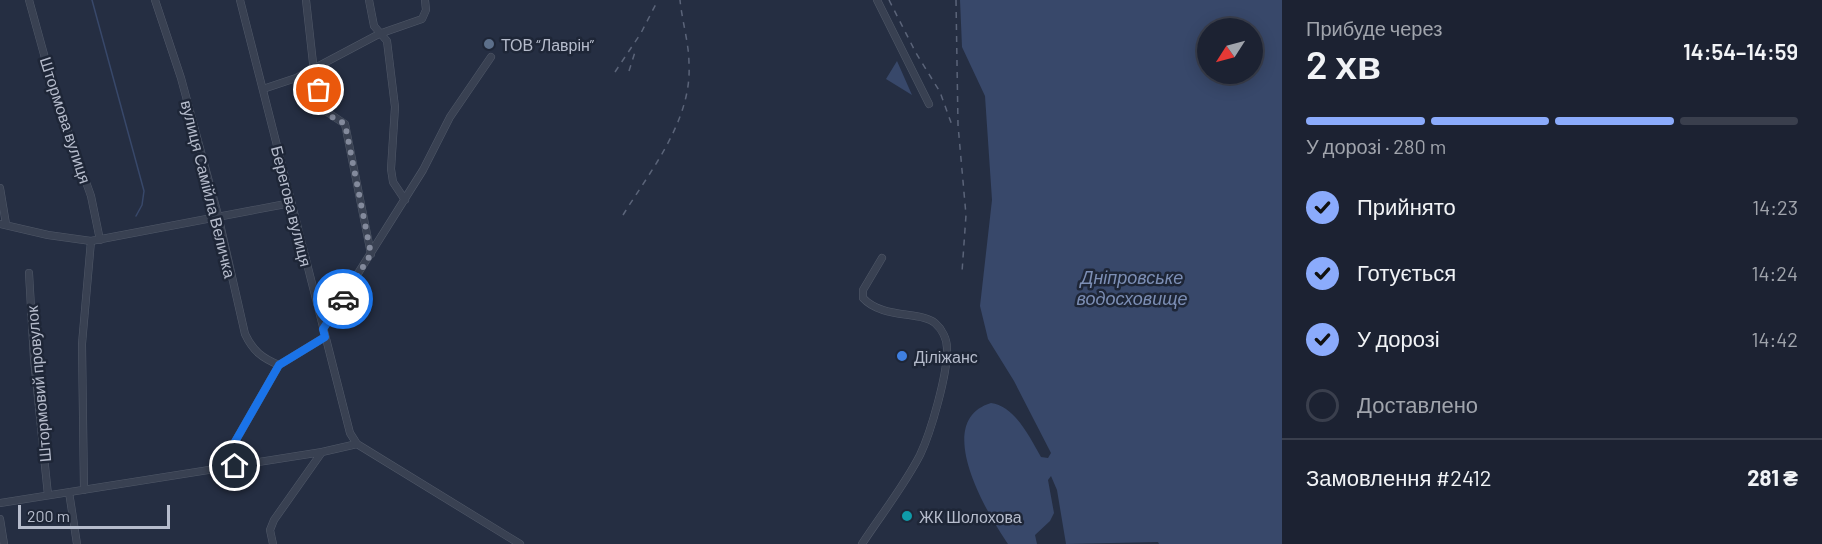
<!DOCTYPE html>
<html lang="uk">
<head>
<meta charset="utf-8">
<style>
  body { margin:0; font-family:Barlow,sans-serif; background:#252a3a; color:#f1f3f6; height:100vh; display:flex; flex-direction:column; font-size:22px; white-space:nowrap }
  * { box-sizing:border-box; margin:0 }
  p { font-size:20px; color:#a0a4ac }
  .icon { flex:none; width:33px; height:33px; fill:none; stroke:currentColor; stroke-width:2; stroke-linecap:round; stroke-linejoin:round }
  .map { position:relative; flex:1; overflow:hidden }
  .sheet { display:flex; flex-direction:column; background:#1c2232; width:540px }
  .sheet>* { flex:none }
  .needle { width:39px; rotate:234deg }
  .buttons { position:absolute; left:1197px; top:18px; display:grid; gap:12px }
  .buttons a { display:grid; place-items:center; width:66px; height:66px; border-radius:50%; background:#1c2232; box-shadow:0 3px 15px #0003,0 0 0 2px #3a3f4d; font-size:30px }
  .scale { position:absolute; left:18px; bottom:15px; width:152px; box-sizing:border-box; padding-left:6px; border:3px solid #b6bccc; border-top:0; font-size:16px; line-height:21px; white-space:nowrap; color:#b6bccc; -webkit-text-stroke:4px #1e2637; paint-order:stroke }
  .pin { position:absolute; display:grid; place-items:center; width:51px; height:51px; color:#fff; margin:-26px; border:3px solid #fff; border-radius:50%; box-shadow:0 2px 6px #0007 }
  .courier { position:absolute; display:grid; place-items:center; width:60px; height:60px; margin:-30px; border:4px solid #1a73e8; border-radius:50%; background:#fff; color:#222; box-shadow:0 2px 8px #0007 }
  .headline em { font-style:normal; font-weight:600 }
  .headline div { display:flex; flex-direction:column-reverse }
  .headline { display:flex; align-items:center; justify-content:space-between; height:102px; padding:0 24px }
  h1 { font-size:39px; font-weight:600; line-height:45px }
  .bar { display:grid; grid-template-columns:repeat(4,1fr); gap:9px 6px; align-content:center; height:72px; padding:0 24px }
  .bar i { height:8px; border-radius:4px; background:#3a3f4d }
  .bar .on { background:#8babfc }
  .bar p { grid-column:span 4 }
  .line { display:flex; align-items:center; gap:15px; padding:0 24px; border-top:2px solid #3a3f4d }
  .line div { flex:1 }
  ol { padding:0 24px; list-style:none }
  li { display:flex; align-items:center; gap:18px; height:66px }
  li p { margin-inline-start:auto }
  li .icon { padding:6px; border-radius:50%; background:#8babfc; color:#111; stroke-width:4 }
  li:last-child { color:#a0a4ac }
  li i { width:33px; height:33px; border:3px solid #3a3f4d; border-radius:50% }
  main { display:flex; flex:1; min-height:0 }
  .map>svg:first-child { display:block }
  .water { fill:#38486a; fill-rule:evenodd }
  .lines { fill:none; stroke-linecap:round; stroke-linejoin:round }
  .stream { stroke:#38486a; stroke-width:1.5 }
  .minor-casing { stroke:#515969; stroke-width:8 }
  .minor { stroke:#394152; stroke-width:7 }
  .rail { stroke:#5b6479; stroke-width:1.5; stroke-dasharray:6 6; stroke-linecap:butt }
  .done { stroke:#838a9c; stroke-width:6; stroke-dasharray:0 10.8 }
  .route { stroke:#1a73e8; stroke-width:8 }
  .service-dot { fill:#5c6f8a; stroke:#1e2637; stroke-width:2 }
  .shop-dot { fill:#3f7fe0; stroke:#1e2637; stroke-width:2 }
  .culture-dot { fill:#0f9aa8; stroke:#1e2637; stroke-width:2 }
  .labels { text-anchor:middle; dominant-baseline:central; stroke-width:5; stroke-linejoin:round; paint-order:stroke }
  .poi-label { font-size:16px; fill:#b6bccc; stroke:#1e2637; text-anchor:start }
  .street-label { font-size:16px; fill:#b6bccc; stroke:#1e2637 }
  .water-label { font-size:18px; font-style:italic; fill:#7c8eb4; stroke:#1e2637 }
</style>
</head>
<body>
<main>
<div class="map">
<svg width="1282" height="544" viewBox="0 0 1282 544">
  <rect width="100%" height="100%" fill="#252e42"/>
  <path class="water" d="M960 0H1282V544H1159L1158 542 1066 544 1057 490 1051 476 1048 480 1054 513 1050 521 1035 535 1037 544H1008C988 515 931 421 991 403 1015 406 1030 438 1041 457L1048 458 1051 453 1014 381 988 339 980 306 992 200 985 96 962 47ZM1252 28V74H1208V28Z
    M897 61 912 95 886 79Z"/>
  <g class="lines">
    <path class="stream" d="M92 0 144 191 142 205 136 216"/>
    <g class="minor-casing">
      <path id="minor" d="M29 0 56 98 91 196 100 240
        M155 0 181 78 218 215 245 334C253 351 262 358 279 365
        M240 0 350 433 357 444 520 544
        M306 0 313 63 324 110 345 124 371 254
        M369 0 374 26 387 41 395 107 391 169 393 182 405 200
        M877 0 929 104
        M263 89 296 78 379 34 422 19 426 10 425 0
        M0 188 6 224
        M0 224 48 235 91 241 291 203
        M29 273 34 359 48 495
        M323 329 423 170 450 117 491 57
        M235 466 232 447 279 365 325 337
        M84 490 82 344 91 241
        M69 492 77 544
        M0 503 322 452
        M0 519 4 544
        M273 544 270 530 274 520 322 452 357 444
        M862 544C881 515 904 486 920 455 931 432 948 373 947 348 947 339 942 329 935 323 921 311 882 319 863 298V290L882 258"/>
    </g>
    <use href="#minor" class="minor"/>
    <path class="rail" d="M889 0 916 53 940 92 953 128
      M956 0 958 125 966 215 962 272
      M629 71 636 49
      M615 72 641 33 658 0
      M623 215C651 170 692 120 689 64 689 43 682 21 680 0"/>
  </g>
  <g class="lines">
    <path class="done" d="M319 90 325 113 345 124 371 254 343 299"/>
    <path class="route" d="M235 466 232 447 279 365 325 337 323 329 343 299"/>
  </g>
  <circle class="service-dot" cx="489" cy="44" r="6"/>
  <circle class="shop-dot" cx="902" cy="356" r="6"/>
  <circle class="culture-dot" cx="907" cy="516" r="6"/>
  <g class="labels">
    <g class="poi-label">
      <text x="501" y="44">ТОВ “Лаврін”</text>
      <text x="914" y="356">Діліжанс</text>
      <text x="919" y="516">ЖК Шолохова</text>
    </g>
    <g class="street-label">
      <text transform="translate(66 120) rotate(72)">Штормова вулиця</text>
      <text transform="translate(209 189) rotate(76)">вулиця Самійла Величка</text>
      <text transform="translate(292 206) rotate(76)">Берегова вулиця</text>
      <text transform="translate(38 384) rotate(-95)">Штормовий провулок</text>
    </g>
    <g class="water-label">
      <text x="1132" y="277">Дніпровське<tspan x="1132" dy="21">водосховище</tspan></text>
    </g>
  </g>
</svg>
<div class="buttons">
<a><svg class="needle" viewBox="-14 -14 28 28"><path d="M0-13l5 13h-10z" fill="#e53935"/><path d="M0 13l5-13h-10z" fill="#a0a4ac"/></svg></a>
</div>
<div class="scale">200 m</div>
<div class="pin" style="left:319px;top:90px;background:#ea580c"><svg class="icon" aria-label="bag" viewBox="0 0 24 24"><path d="M5 8h14l-1 12H6zM9 8a3 3 0 0 1 6 0"/></svg></div>
<div class="pin" style="left:235px;top:466px;background:#1f2937"><svg class="icon" aria-label="home" viewBox="0 0 24 24"><path d="M3 11l9-7 9 7M6 9v11h12V9"/></svg></div>
<div class="courier" style="left:343px;top:299px"><svg class="icon" aria-label="car" viewBox="0 0 24 24"><path d="M5 17H2v-5l4-1 3-4h7l3 4 3 1v5h-3M9 17h6M6 11h13"/><circle cx="7" cy="17" r="2"/><circle cx="17" cy="17" r="2"/></svg></div>
</div>
<section class="sheet">
<div class="headline"><div><h1>2 хв</h1><p>Прибуде через</p></div><em>14:54–14:59</em></div>
<div class="bar"><i class="on"></i><i class="on"></i><i class="on"></i><i></i><p>У дорозі · 280 m</p></div>
<ol>
<li><svg class="icon" aria-label="check" viewBox="0 0 24 24"><path d="M5 12l5 5 9-10"/></svg>Прийнято<p>14:23</p></li>
<li><svg class="icon" aria-label="check" viewBox="0 0 24 24"><path d="M5 12l5 5 9-10"/></svg>Готується<p>14:24</p></li>
<li><svg class="icon" aria-label="check" viewBox="0 0 24 24"><path d="M5 12l5 5 9-10"/></svg>У дорозі<p>14:42</p></li>
<li><i></i>Доставлено</li>
</ol>
<div class="line" style="height:78px"><div>Замовлення #2412</div><b>281 ₴</b></div>
</section>
</main>
</body>
</html>
